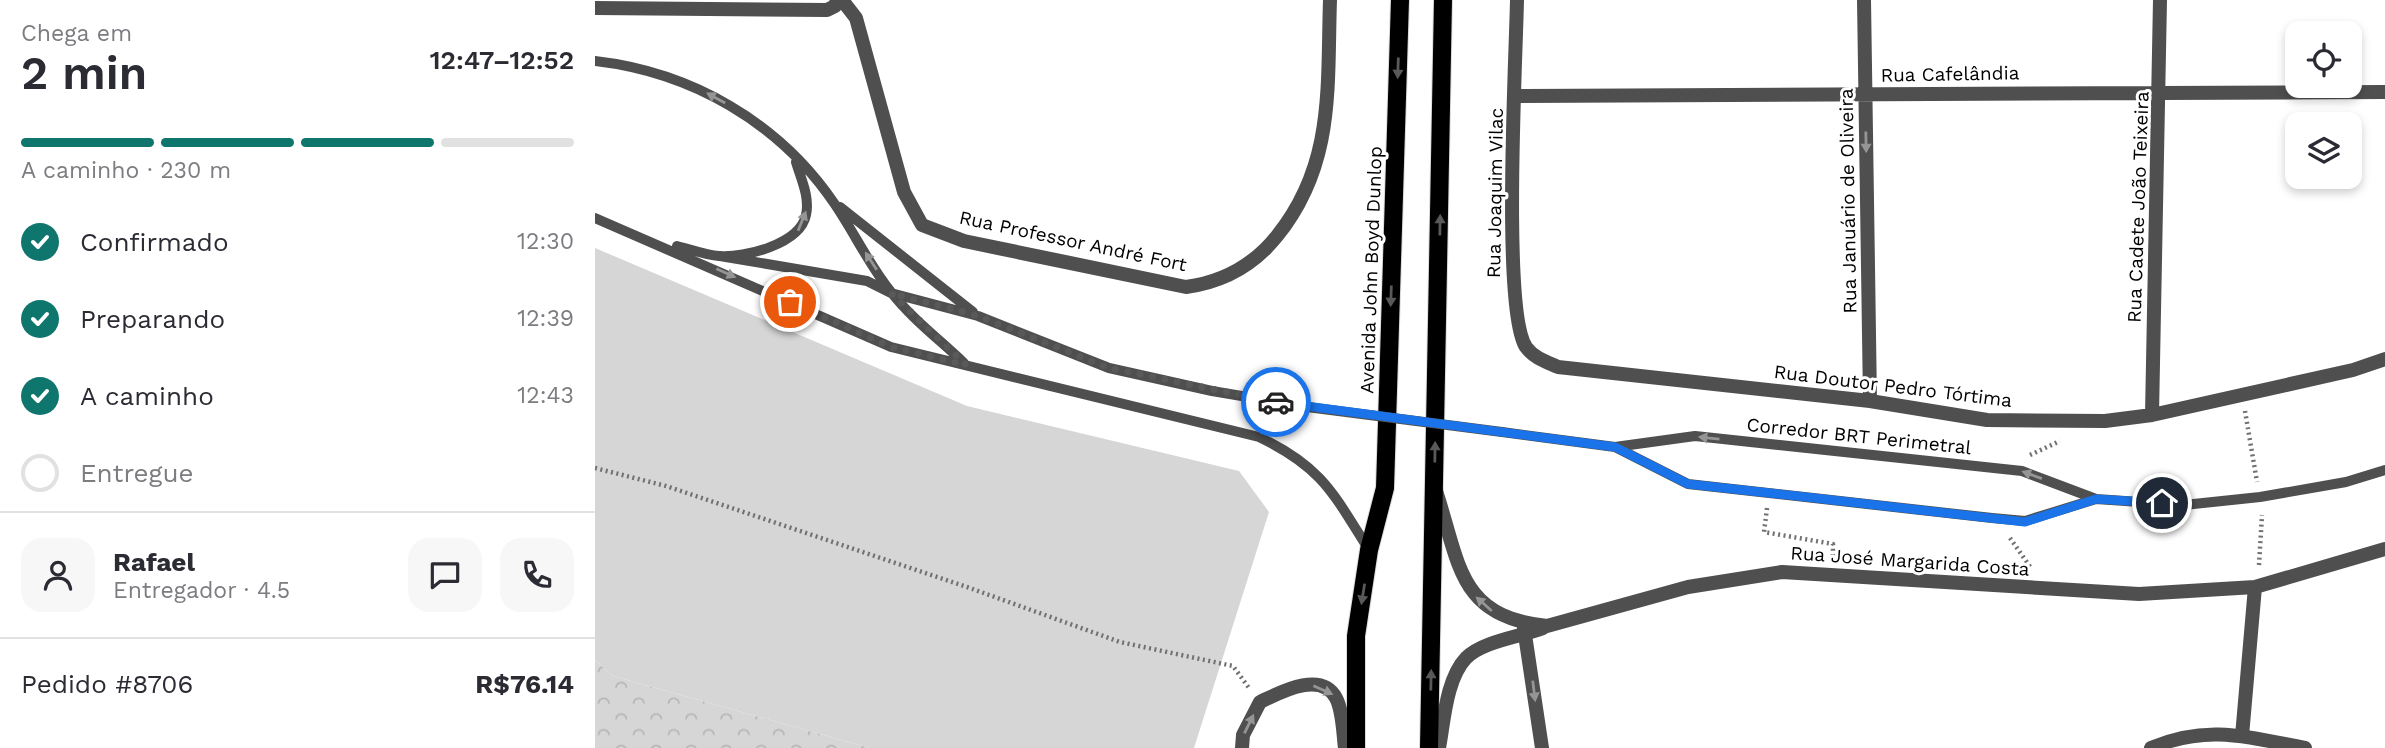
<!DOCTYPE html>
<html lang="pt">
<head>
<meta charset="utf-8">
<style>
  body { margin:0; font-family:"Work Sans",sans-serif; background:#f7f7f7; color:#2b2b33; height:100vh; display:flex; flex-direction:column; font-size:26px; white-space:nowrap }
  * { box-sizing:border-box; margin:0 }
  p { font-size:23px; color:#7c7c81 }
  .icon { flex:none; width:38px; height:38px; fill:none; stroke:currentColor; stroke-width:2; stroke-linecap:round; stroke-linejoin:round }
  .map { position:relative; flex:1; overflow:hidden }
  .panel { display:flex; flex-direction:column; background:#fff; width:595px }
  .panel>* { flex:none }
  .tools { position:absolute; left:1690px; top:21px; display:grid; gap:14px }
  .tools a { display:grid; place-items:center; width:77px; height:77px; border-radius:14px; background:#fff; box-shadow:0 4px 10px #0003; font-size:35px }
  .pin { position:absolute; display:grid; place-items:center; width:60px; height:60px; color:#fff; margin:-30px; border:4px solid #fff; border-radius:50%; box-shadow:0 2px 7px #0007 }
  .courier { position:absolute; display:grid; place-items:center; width:70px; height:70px; margin:-35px; border:5px solid #1a73e8; border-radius:50%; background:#fff; color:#222; box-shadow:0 2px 9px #0007 }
  .summary em { font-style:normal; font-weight:600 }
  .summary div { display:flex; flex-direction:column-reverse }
  .summary { display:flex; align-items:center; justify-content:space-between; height:119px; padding:0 21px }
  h1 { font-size:46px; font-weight:600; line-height:52px }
  .bar { display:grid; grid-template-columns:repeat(4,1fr); gap:10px 7px; align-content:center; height:84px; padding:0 21px }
  .bar i { height:9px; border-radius:5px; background:#e1e1e2 }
  .bar .current { background:#0f766e }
  .bar p { grid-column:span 4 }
  .line { display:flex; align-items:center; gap:18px; padding:0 21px; border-top:2px solid #e1e1e2 }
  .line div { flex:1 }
  .round { display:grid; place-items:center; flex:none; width:74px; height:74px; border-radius:21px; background:#f7f7f7 }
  ol { padding:0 21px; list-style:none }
  li { display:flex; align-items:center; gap:21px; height:77px }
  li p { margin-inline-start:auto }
  li .icon { padding:7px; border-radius:50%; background:#0f766e; color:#fff; stroke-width:4 }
  li:last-child { color:#7c7c81 }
  li i { width:38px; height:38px; border:4px solid #e1e1e2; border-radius:50% }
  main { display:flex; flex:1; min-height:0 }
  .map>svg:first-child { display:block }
  .green { fill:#d6d6d6 }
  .forest { fill:url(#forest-crowns) }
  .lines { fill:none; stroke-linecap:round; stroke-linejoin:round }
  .primary-casing { stroke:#dbdbdb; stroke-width:20 }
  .path { stroke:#717171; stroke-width:4.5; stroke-dasharray:2 3.5; stroke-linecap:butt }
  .service { stroke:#4f4f4f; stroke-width:10 }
  .minor { stroke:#4f4f4f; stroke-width:14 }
  .primary { stroke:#000; stroke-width:18 }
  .service-bridge { stroke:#4f4f4f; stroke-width:10 }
  .oneway { fill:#595959 }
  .oneway2 { fill:#959595 }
  .done { stroke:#595959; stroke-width:7; stroke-dasharray:0 12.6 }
  .route { stroke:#1a73e8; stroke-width:9 }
  .labels { text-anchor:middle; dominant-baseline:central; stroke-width:6; stroke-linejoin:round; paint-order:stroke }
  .street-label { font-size:19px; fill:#000; stroke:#fff }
</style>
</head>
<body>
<main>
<section class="panel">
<div class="summary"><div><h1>2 min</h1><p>Chega em</p></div><em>12:47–12:52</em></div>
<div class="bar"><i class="current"></i><i class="current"></i><i class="current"></i><i></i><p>A caminho · 230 m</p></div>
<ol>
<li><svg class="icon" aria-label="check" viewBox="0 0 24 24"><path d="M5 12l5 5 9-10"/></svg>Confirmado<p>12:30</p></li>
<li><svg class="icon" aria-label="check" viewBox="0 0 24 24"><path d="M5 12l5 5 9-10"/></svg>Preparando<p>12:39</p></li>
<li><svg class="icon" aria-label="check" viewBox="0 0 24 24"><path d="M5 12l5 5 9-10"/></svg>A caminho<p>12:43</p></li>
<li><i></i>Entregue</li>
</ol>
<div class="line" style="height:126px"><a class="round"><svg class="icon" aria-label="person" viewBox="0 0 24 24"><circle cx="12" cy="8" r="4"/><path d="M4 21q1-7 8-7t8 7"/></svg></a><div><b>Rafael</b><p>Entregador · 4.5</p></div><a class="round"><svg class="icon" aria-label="chat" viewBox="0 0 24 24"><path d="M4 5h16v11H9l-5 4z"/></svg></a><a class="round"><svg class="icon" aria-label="phone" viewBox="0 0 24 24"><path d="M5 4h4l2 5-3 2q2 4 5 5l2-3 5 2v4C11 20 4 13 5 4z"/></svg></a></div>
<div class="line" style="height:91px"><div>Pedido #8706</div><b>R$76.14</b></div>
</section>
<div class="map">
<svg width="1790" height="748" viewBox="0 0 1790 748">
  <defs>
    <pattern id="forest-crowns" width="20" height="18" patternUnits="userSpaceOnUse" patternTransform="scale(1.75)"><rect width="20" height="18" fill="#d6d6d6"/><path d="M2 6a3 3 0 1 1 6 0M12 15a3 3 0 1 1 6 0" fill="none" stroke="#b6b6b6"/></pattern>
  </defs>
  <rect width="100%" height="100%" fill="#fff"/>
  <path class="green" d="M0 248 372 406 644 471 674 512 599 748H275L18 676 0 660Z"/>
  <path class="forest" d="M0 660 18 676 275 748H0Z"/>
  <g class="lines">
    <g class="primary-casing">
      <path id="primary" d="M761 748V636L774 550 790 488 805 0
        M834 748 848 0"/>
    </g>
    <path class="path" d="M1650 411 1662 482
      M1435 455 1465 441
      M0 468 71 486 372 587 525 642 638 666 654 688
      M1172 508 1169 532 1238 544V557
      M1415 538 1436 568
      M1664 565 1667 515"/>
    <path class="service" d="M0 61C96 72 184 122 239 203 259 232 274 265 296 292 316 318 345 340 369 363
      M245 207 378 312
      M0 218 296 347 664 437C727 467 738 493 774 550
      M82 246C95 249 110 255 124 256 150 258 205 244 211 215 215 197 206 179 201 162
      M125 256 272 281 296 293 383 316 514 368 617 391 712 407
      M907 432 1020 447 1100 436 1427 471 1501 499 1589 505 1665 497 1751 482 1790 470
      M1020 447 1093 484 1397 518 1430 521 1501 499"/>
    <path class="minor" d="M247 0 261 18 309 192 327 225 369 241 591 287C628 282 658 266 682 236 740 164 732 87 735 0
      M922 0C921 57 907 312 931 347 939 358 952 362 963 367L1275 401 1392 420 1510 421 1557 415 1758 370 1790 359
      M1269 0 1275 401
      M0 8 232 10 240 6 242 0
      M920 96 1790 92
      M1557 415 1565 0
      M841 491C865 564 863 617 952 626L1093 587 1187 572 1544 594 1660 587 1790 549
      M929 628 947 748
      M1647 736 1660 587
      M647 748 648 735 665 702C684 693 726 670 741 698 748 711 748 733 750 748
      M844 748C849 722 851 679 871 658 888 641 925 637 948 628
      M1556 748C1612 724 1652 737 1710 748"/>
    <use href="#primary" class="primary"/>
    <path class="service-bridge" d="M712 407 907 432"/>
  </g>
  <defs><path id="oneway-solid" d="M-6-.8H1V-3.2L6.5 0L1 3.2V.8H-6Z" transform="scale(1.75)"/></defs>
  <g class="oneway">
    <use href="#oneway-solid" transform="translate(803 68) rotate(92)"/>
    <use href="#oneway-solid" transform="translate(845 225) rotate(-89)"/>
    <use href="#oneway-solid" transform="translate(796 296) rotate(92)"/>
    <use href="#oneway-solid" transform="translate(840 452) rotate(-89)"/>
    <use href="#oneway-solid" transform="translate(768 594) rotate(99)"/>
    <use href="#oneway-solid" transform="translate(836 680) rotate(-89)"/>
  </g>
  <g class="oneway2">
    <use href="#oneway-solid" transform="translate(121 98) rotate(-151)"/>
    <use href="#oneway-solid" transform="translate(1271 142) rotate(89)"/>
    <use href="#oneway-solid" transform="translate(207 221) rotate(-68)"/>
    <use href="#oneway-solid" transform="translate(276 261) rotate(-123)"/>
    <use href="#oneway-solid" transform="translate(131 273) rotate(24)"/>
    <use href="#oneway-solid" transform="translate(1114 438) rotate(-174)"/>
    <use href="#oneway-solid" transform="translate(1437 475) rotate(-160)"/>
    <use href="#oneway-solid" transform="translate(889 604) rotate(-138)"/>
    <use href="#oneway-solid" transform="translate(728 690) rotate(24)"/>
    <use href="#oneway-solid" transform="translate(939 691) rotate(83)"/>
    <use href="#oneway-solid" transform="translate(654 724) rotate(-64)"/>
  </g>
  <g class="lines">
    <path class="done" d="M195 302 296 347 371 365 296 293 383 316 514 368 681 402"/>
    <path class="route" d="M681 402 1020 447 1093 484 1202 496 1430 522 1501 499 1567 503"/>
  </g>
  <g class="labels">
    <g class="street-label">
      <text transform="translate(1355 74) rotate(-1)">Rua Cafelândia</text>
      <text transform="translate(900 193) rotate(-89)">Rua Joaquim Vilac</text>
      <text transform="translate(1253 201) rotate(-91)">Rua Januário de Oliveira</text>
      <text transform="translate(1543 207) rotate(-88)">Rua Cadete João Teixeira</text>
      <text transform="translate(478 241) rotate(12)">Rua Professor André Fort</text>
      <text transform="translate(776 270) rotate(-88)">Avenida John Boyd Dunlop</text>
      <text transform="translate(1298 386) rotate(7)">Rua Doutor Pedro Tórtima</text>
      <text transform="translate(1264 436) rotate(6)">Corredor BRT Perimetral</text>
      <text transform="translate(1315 561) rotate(4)">Rua José Margarida Costa</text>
    </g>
  </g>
</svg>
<div class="tools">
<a><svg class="icon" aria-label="locate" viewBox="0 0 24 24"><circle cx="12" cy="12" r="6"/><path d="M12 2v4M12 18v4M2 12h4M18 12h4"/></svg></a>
<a><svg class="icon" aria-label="layers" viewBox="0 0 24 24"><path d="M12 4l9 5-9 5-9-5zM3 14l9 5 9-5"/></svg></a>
</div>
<div class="pin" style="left:195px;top:302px;background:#ea580c"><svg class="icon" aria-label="bag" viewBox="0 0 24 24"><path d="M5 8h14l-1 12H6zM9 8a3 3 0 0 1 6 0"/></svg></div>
<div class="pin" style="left:1567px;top:503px;background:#1f2937"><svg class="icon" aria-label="home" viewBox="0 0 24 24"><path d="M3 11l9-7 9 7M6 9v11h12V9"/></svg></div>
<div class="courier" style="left:681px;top:402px"><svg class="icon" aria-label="car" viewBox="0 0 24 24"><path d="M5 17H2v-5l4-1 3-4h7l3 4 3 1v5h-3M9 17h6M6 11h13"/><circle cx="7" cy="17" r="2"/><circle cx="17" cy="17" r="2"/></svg></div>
</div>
</main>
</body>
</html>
